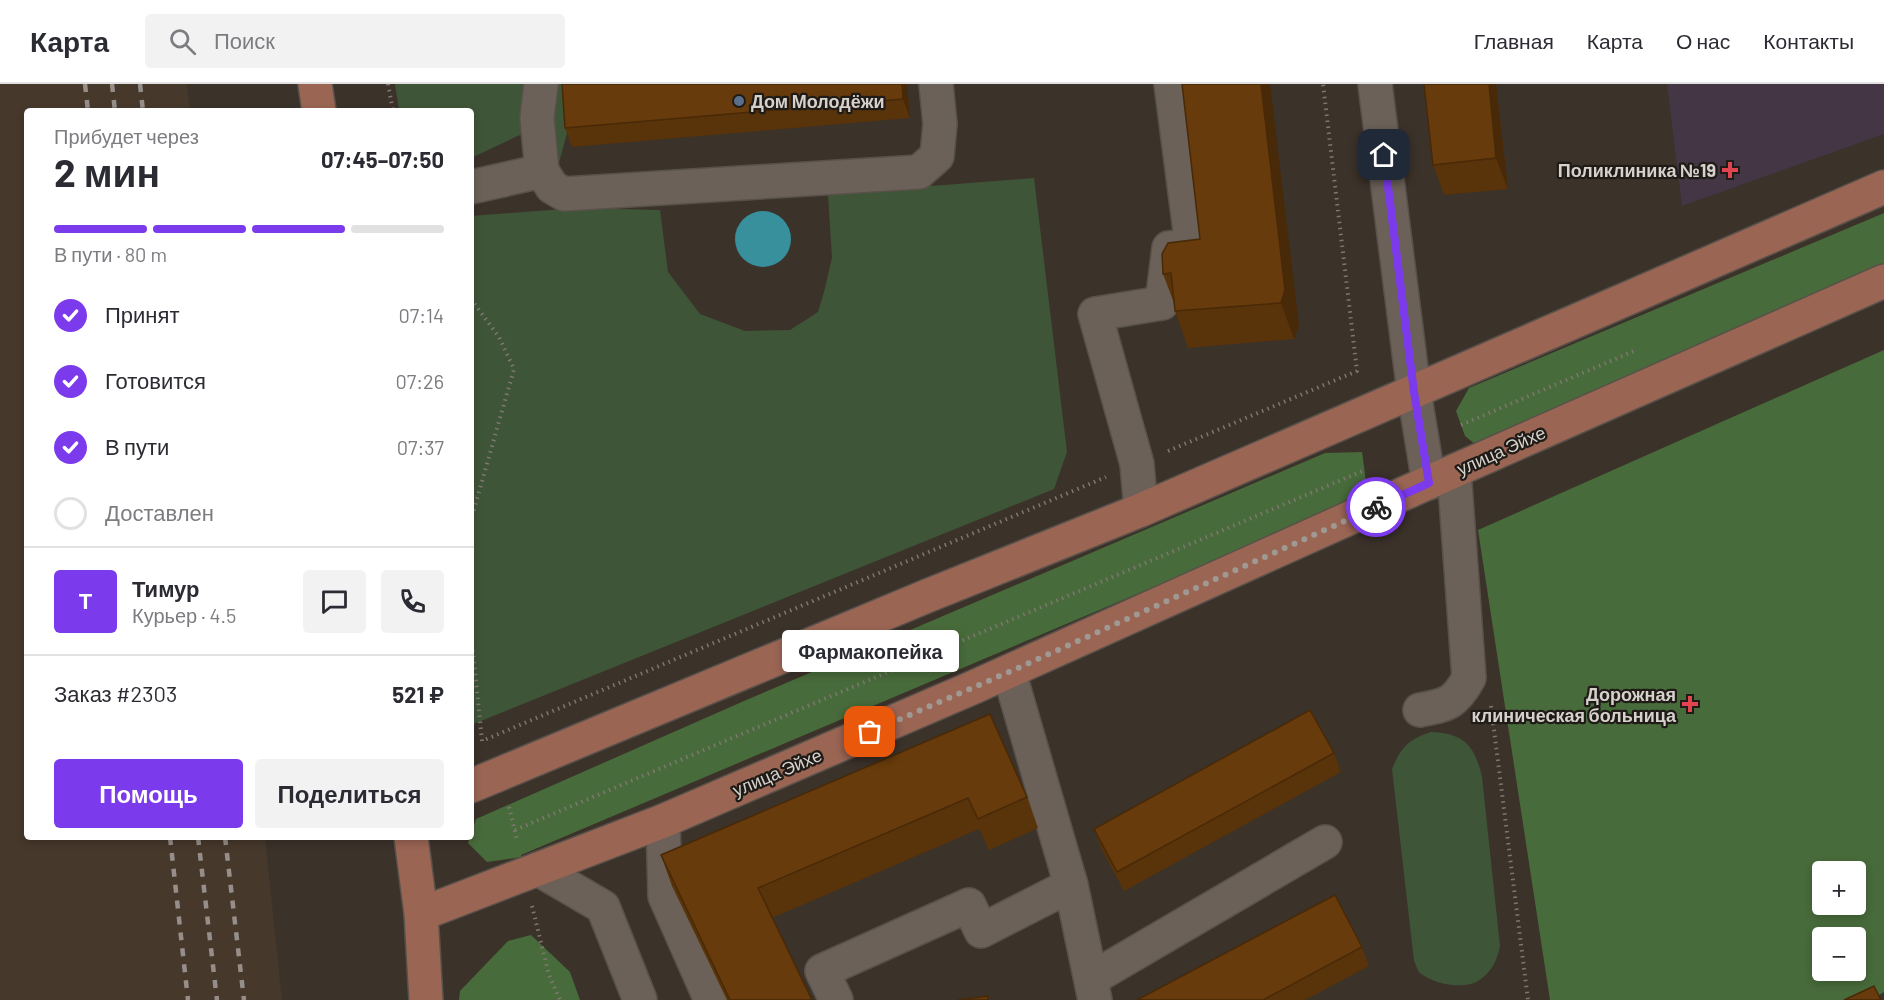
<!DOCTYPE html>
<html lang="ru">
<head>
<meta charset="utf-8">
<style>
  body { margin:0; font-family:Barlow,sans-serif; background:#f2f2f3; color:#2b2b33; height:100vh; display:flex; flex-direction:column; font-size:22px; white-space:nowrap }
  * { box-sizing:border-box; margin:0 }
  p { font-size:20px; color:#7c7c81 }
  .icon { flex:none; width:33px; height:33px; fill:none; stroke:currentColor; stroke-width:2; stroke-linecap:round; stroke-linejoin:round }
  .map { position:relative; flex:1; overflow:hidden }
  .sheet { position:absolute; left:24px; top:24px; width:450px; height:732px; display:flex; flex-direction:column; background:#fff; border-radius:6px; box-shadow:0 3px 9px #0003 }
  .sheet>* { flex:none }
  .controls { position:absolute; left:1812px; top:777px; display:grid; gap:12px }
  .controls a { display:grid; place-items:center; width:54px; height:54px; border-radius:6px; background:#fff; box-shadow:0 3px 9px #0003; font-size:30px }
  .pin { position:absolute; display:grid; place-items:center; width:51px; height:51px; color:#fff; margin:-26px; border-radius:12px; box-shadow:0 3px 9px #0006 }
  .courier { position:absolute; display:grid; place-items:center; width:60px; height:60px; margin:-30px; border:4px solid #7c3aed; border-radius:50%; background:#fff; color:#222; box-shadow:0 2px 8px #0007 }
  .bubble { position:absolute; height:42px; border-radius:6px; background:#fff; box-shadow:0 3px 9px #0003; font-size:20px; font-weight:700; line-height:42px; text-align:center }
  .overview em { font-style:normal; font-weight:700 }
  .overview div { display:flex; flex-direction:column-reverse }
  .overview { display:flex; align-items:center; justify-content:space-between; height:102px; padding:0 30px }
  h1 { font-size:39px; font-weight:700; line-height:45px }
  .bar { display:grid; grid-template-columns:repeat(4,1fr); gap:9px 6px; align-content:center; height:72px; padding:0 30px }
  .bar i { height:8px; border-radius:4px; background:#e1e1e2 }
  .bar .current { background:#7c3aed }
  .bar p { grid-column:span 4 }
  .line { display:flex; align-items:center; gap:15px; padding:0 30px; border-top:2px solid #e1e1e2 }
  .line div { flex:1 }
  .round { display:grid; place-items:center; flex:none; width:63px; height:63px; border-radius:6px; background:#f2f2f3 }
  ol { padding:0 30px; list-style:none }
  li { display:flex; align-items:center; gap:18px; height:66px }
  li p { margin-inline-start:auto }
  li .icon { padding:6px; border-radius:50%; background:#7c3aed; color:#fff; stroke-width:4 }
  li:last-child { color:#7c7c81 }
  li i { width:33px; height:33px; border:3px solid #e1e1e2; border-radius:50% }
  .action { display:flex; gap:12px; margin-top:auto; padding:12px 30px }
  .action a { flex:1; height:69px; border-radius:6px; background:#7c3aed; color:#fff; font-size:24px; font-weight:700; line-height:69px; text-align:center }
  .action a+a { background:#f2f2f3; color:#2b2b33 }
  header { display:flex; align-items:center; gap:36px; box-sizing:border-box; height:84px; padding:0 30px; background:#fff; border-bottom:2px solid #e1e1e2 }
  header strong { font-size:28px }
  nav { display:flex; gap:33px; margin-inline-start:auto; font-size:21px }
  .search { width:420px; height:54px; background:#f2f2f3; display:flex; align-items:center; gap:15px; box-sizing:border-box; padding:0 21px; border-radius:6px; color:#7c7c81; font-size:22px }
  .map>svg:first-child { display:block }
  .built { fill:#46382b }
  .medical { fill:#443644 }
  .green { fill:#3f5537 }
  .forest { fill:#486b3b; fill-rule:evenodd }
  .water { fill:#37909c }
  .lines { fill:none; stroke-linecap:round; stroke-linejoin:round }
  .minor-casing { stroke:#58514a; stroke-width:36 }
  .major-casing { stroke:#58514a; stroke-width:36 }
  .path { stroke:#7e7770; stroke-width:4; stroke-dasharray:1.5 4.5; stroke-linecap:butt }
  .minor { stroke:#6b6158; stroke-width:33 }
  .major { stroke:#9b6554; stroke-width:33 }
  .rail { stroke:#968e88; stroke-width:4.5; stroke-dasharray:8 8; stroke-linecap:butt }
  .wall { fill:#593309 }
  .shaded-wall { fill:#482908 }
  .building { fill:#673b0b; stroke:#482908; stroke-width:1.5 }
  .done { stroke:#a09993; stroke-width:6; stroke-dasharray:0 10.8 }
  .route { stroke:#7c3aed; stroke-width:8 }
  .service-dot { fill:#5c6f8a; stroke:#1f1b17; stroke-width:2 }
  .health-dot { fill:#e0444e; stroke:#1f1b17; stroke-width:2 }
  .labels { text-anchor:middle; dominant-baseline:central; stroke-width:4.5; stroke-linejoin:round; paint-order:stroke }
  .poi-label { font-size:18px; font-weight:bold; fill:#d7d1cc; stroke:#1f1b17; text-anchor:end }
  .street-label { font-size:18px; fill:#d7d1cc; stroke:#1f1b17 }
</style>
</head>
<body>
<header>
<strong>Карта</strong>
<div class="search"><svg class="icon" aria-label="search" viewBox="0 0 24 24"><circle cx="10" cy="10" r="6"/><path d="M15 15l6 6"/></svg>Поиск</div>
<nav><a>Главная</a><a>Карта</a><a>О нас</a><a>Контакты</a></nav>
</header>
<div class="map">
<svg width="1884" height="916" viewBox="0 0 1884 916">
  <rect width="100%" height="100%" fill="#3b322a"/>
  <path class="built" d="M0 0H187L190 27H27V753H265L282 916H0Z"/>
  <path class="medical" d="M1667 0H1884V50L1682 122Z"/>
  <path class="green" d="M395 0H567L570 38 557 86 537 43 471 74V27H399Z
    M1034 94 1067 368 1054 405 471 641V132L577 124 660 126 668 188 700 230 745 247 790 246 818 228 824 208 832 174 828 110Z
    M1431 648C1464 649 1475 662 1482 693L1500 862C1497 877 1491 889 1478 897 1464 906 1433 900 1420 889 1417 886 1416 880 1414 877L1392 685C1401 663 1409 655 1431 648Z"/>
  <path class="forest" d="M1884 129V188L1481 365 1465 352 1456 327 1469 304Z
    M1884 266V908L1871 916H1550L1478 446ZM1822 788H1856V820H1822ZM1822 854H1856V886H1822Z
    M1362 368 1367 405 1352 419 521 771 522 773 487 778 468 759 476 735 744 617 1325 369Z
    M531 851 570 888 580 916H459L460 907 508 857Z"/>
  <path class="water" d="M735 155a28 28 0 1 1 56 0a28 28 0 1 1-56 0Z"/>
  <g class="lines">
    <g class="minor-casing">
      <path id="minor" d="M541 0 537 34 542 87
        M1375 0 1414 308 1429 399
        M471 103 542 87 552 103 564 110 919 88 937 72 940 40 936 0
        M1141 426 1137 380 1095 230 1162 219 1169 164 1192 162 1171 0
        M1009 588 1071 801 1095 916
        M1420 626C1448 621 1455 619 1469 594L1454 387
        M663 737 665 812 711 916
        M538 785 603 823 640 916
        M1091 895 1325 758
        M836 916 822 887 969 821 981 847 1071 801"/>
    </g>
    <g class="major-casing">
      <path id="major" d="M315 0 319 27
        M471 702 927 512 1141 426 1884 103
        M411 753 421 830 426 916
        M421 830 663 737 974 603 1454 387 1884 197"/>
    </g>
    <path class="path" d="M388 0 393 27
      M471 215 499 253 514 285 471 436
      M1461 341 1634 267
      M1168 367 1357 287 1323 0
      M471 548 482 657 1106 393
      M1491 622 1528 916
      M509 723 517 756
      M515 746 1365 386
      M532 822 549 891 560 916"/>
    <use href="#minor" class="minor"/>
    <use href="#major" class="major"/>
    <path class="rail" d="M85 0 88 27
      M112 0 115 27
      M140 0 143 27
      M170 753 188 916
      M198 753 217 916
      M225 753 244 916"/>
  </g>
  <path class="wall" d="M907 0 910 34 572 63 565 44Z
    M1182 0 1299 242 1294 255 1188 264 1175 227 1174 219 1163 190 1200 155Z
    M1424 0H1496L1508 105 1444 111 1433 81Z
    M990 630 1027 713 1038 744 989 766 979 745 772 834 812 916H727L672 802 661 771Z
    M1334 669 1341 688 1124 807 1101 764 1094 745Z
    M1362 863 1369 882 1305 916H1137Z"/>
  <path class="shaded-wall" d="M902 0H907L910 34 903 15Z
    M1261 0H1270L1299 242 1294 255 1281 219Z
    M1489 0H1496L1508 105 1496 74Z"/>
  <path class="building" d="M562 0H902L903 15 565 44Z
    M1182 0H1261L1285 206 1281 219 1175 227 1171 189 1163 190 1162 170 1168 159 1200 155Z
    M1424 0H1489L1496 74 1433 81Z
    M1310 626 1334 669 1117 788 1094 745Z
    M990 630 1027 713 978 735 968 714 758 804 812 916H730L661 771Z
    M1335 811 1362 863 1263 916H1137Z
    M1874 902 1881 916H1844Z
    M988 912V916H957Z"/>
  <g class="lines">
    <path class="done" d="M870 648 1009 588 1376 423"/>
    <path class="route" d="M1376 423 1429 399 1414 308 1384 71"/>
  </g>
  <circle class="service-dot" cx="739" cy="17" r="6"/>
  <g class="health-dot">
    <path d="M1727 77h6v6h6v6h-6v6h-6v-6h-6v-6h6z"/>
    <path d="M1687 611h6v6h6v6h-6v6h-6v-6h-6v-6h6z"/>
  </g>
  <g class="labels">
    <g class="poi-label">
      <text x="751" y="17" text-anchor="start">Дом Молодёжи</text>
      <text x="1716" y="86">Поликлиника №19</text>
      <text x="1676" y="610">Дорожная<tspan x="1676" dy="21">клиническая больница</tspan></text>
    </g>
    <g class="street-label">
      <text transform="translate(1501 366) rotate(-24)">улица Эйхе</text>
      <text transform="translate(777 688) rotate(-23)">улица Эйхе</text>
    </g>
  </g>
</svg>
<div class="controls">
<a>+</a>
<a>−</a>
</div>
<div class="pin" style="left:870px;top:648px;background:#ea580c"><svg class="icon" aria-label="bag" viewBox="0 0 24 24"><path d="M5 8h14l-1 12H6zM9 8a3 3 0 0 1 6 0"/></svg></div>
<div class="pin" style="left:1384px;top:71px;background:#1f2937"><svg class="icon" aria-label="home" viewBox="0 0 24 24"><path d="M3 11l9-7 9 7M6 9v11h12V9"/></svg></div>
<div class="courier" style="left:1376px;top:423px"><svg class="icon" aria-label="bike" viewBox="0 0 24 24"><circle cx="6" cy="16" r="4"/><circle cx="18" cy="16" r="4"/><path d="M6 16l4-8h5l3 8M10 8l3 8H6M13 5h3"/></svg></div>
<div class="bubble" style="left:782px;top:546px;width:177px">Фармакопейка</div>
<section class="sheet">
<div class="overview"><div><h1>2 мин</h1><p>Прибудет через</p></div><em>07:45–07:50</em></div>
<div class="bar"><i class="current"></i><i class="current"></i><i class="current"></i><i></i><p>В пути · 80 m</p></div>
<ol>
<li><svg class="icon" aria-label="check" viewBox="0 0 24 24"><path d="M5 12l5 5 9-10"/></svg>Принят<p>07:14</p></li>
<li><svg class="icon" aria-label="check" viewBox="0 0 24 24"><path d="M5 12l5 5 9-10"/></svg>Готовится<p>07:26</p></li>
<li><svg class="icon" aria-label="check" viewBox="0 0 24 24"><path d="M5 12l5 5 9-10"/></svg>В пути<p>07:37</p></li>
<li><i></i>Доставлен</li>
</ol>
<div class="line" style="height:108px"><b class="round" style="background:#7c3aed;color:#fff">Т</b><div><b>Тимур</b><p>Курьер · 4.5</p></div><a class="round"><svg class="icon" aria-label="chat" viewBox="0 0 24 24"><path d="M4 5h16v11H9l-5 4z"/></svg></a><a class="round"><svg class="icon" aria-label="phone" viewBox="0 0 24 24"><path d="M5 4h4l2 5-3 2q2 4 5 5l2-3 5 2v4C11 20 4 13 5 4z"/></svg></a></div>
<div class="line" style="height:78px"><div>Заказ #2303</div><b>521 ₽</b></div>
<div class="action"><a>Помощь</a><a>Поделиться</a></div>
</section>
</div>
</body>
</html>
